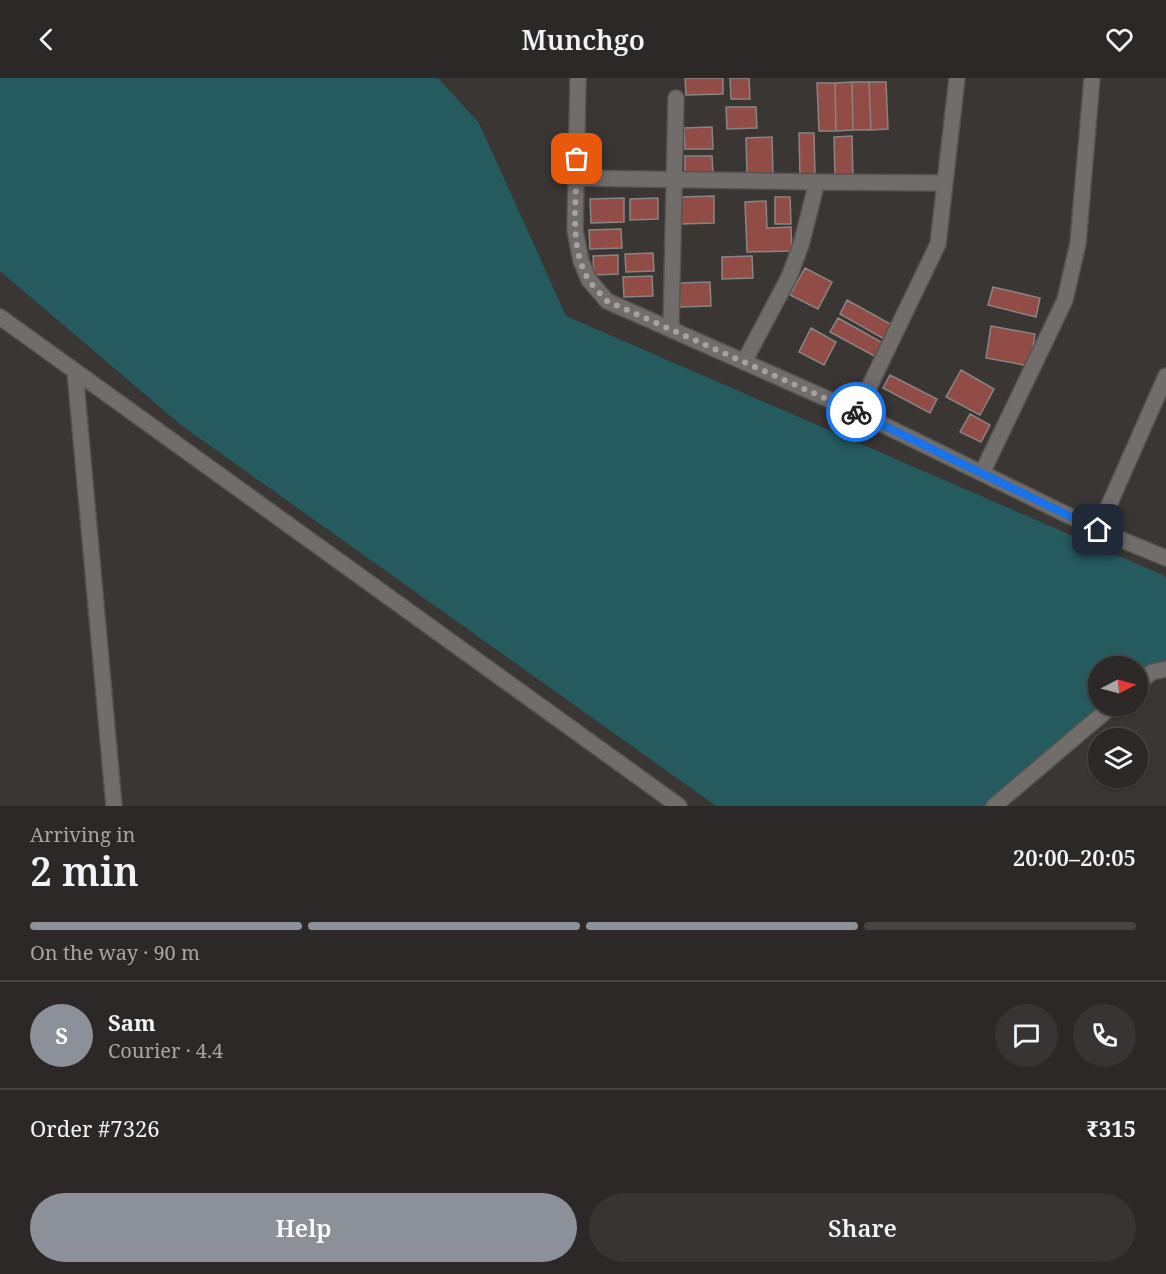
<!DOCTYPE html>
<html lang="en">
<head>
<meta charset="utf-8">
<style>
  body { margin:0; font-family:"Noto Serif",serif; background:#373433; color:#f1f3f6; height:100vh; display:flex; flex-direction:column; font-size:22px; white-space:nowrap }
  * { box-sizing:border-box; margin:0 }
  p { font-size:20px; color:#a6a6a7 }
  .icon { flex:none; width:33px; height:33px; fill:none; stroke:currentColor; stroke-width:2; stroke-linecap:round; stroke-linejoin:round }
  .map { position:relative; height:728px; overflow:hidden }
  .details { display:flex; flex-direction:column; background:#2b2827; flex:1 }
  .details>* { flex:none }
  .needle { width:39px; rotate:84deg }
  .tools { position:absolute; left:1088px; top:578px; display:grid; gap:12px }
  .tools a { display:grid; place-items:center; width:60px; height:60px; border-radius:50%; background:#2b2827; box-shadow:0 2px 4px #0004,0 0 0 2px #474444; font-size:30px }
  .pin { position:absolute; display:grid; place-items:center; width:51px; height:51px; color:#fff; margin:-26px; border-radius:12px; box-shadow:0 3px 9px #0006 }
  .courier { position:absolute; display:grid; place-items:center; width:60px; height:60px; margin:-30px; border:4px solid #1a73e8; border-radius:50%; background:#fff; color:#222; box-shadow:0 2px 8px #0007 }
  .overview em { font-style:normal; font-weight:600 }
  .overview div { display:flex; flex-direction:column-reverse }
  .overview { display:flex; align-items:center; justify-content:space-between; height:102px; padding:0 30px }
  h1 { font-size:39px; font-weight:600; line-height:45px }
  .bar { display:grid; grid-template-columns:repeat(4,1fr); gap:9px 6px; align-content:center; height:72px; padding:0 30px }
  .bar i { height:8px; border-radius:4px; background:#474444 }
  .bar .on { background:#8c9099 }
  .bar p { grid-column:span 4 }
  .line { display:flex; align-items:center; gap:15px; padding:0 30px; border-top:2px solid #474444 }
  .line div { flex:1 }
  .round { display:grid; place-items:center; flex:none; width:63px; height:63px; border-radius:32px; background:#373433 }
  .cta { display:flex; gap:12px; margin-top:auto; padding:12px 30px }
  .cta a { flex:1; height:69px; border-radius:36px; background:#8c9099; color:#fff; font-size:24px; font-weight:600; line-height:69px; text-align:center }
  .cta a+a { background:#373433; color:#f1f3f6 }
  header { display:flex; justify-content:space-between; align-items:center; height:78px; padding:0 30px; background:#2b2827; font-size:27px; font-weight:600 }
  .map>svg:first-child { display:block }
  .water { fill:#255a5e }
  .building { fill:#914c45; stroke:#898584; stroke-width:1.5 }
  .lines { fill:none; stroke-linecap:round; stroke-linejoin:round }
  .minor-casing { stroke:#555351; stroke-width:18 }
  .minor { stroke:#716d6b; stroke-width:15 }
  .done { stroke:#a5a3a1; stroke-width:6; stroke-dasharray:0 10.8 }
  .route { stroke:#1a73e8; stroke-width:8 }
</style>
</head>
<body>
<header><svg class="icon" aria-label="back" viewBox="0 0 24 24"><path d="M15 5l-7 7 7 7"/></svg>Munchgo<svg class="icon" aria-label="heart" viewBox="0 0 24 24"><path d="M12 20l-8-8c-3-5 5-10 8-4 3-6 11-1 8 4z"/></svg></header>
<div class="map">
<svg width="1166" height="728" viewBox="0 0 1166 728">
  <rect width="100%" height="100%" fill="#393634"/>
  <path class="water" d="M0 0H438L479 45 566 238 1163 497 1166 500V581L1137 607V588H1098V627H1114L996 728H716L181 347 0 193Z"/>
  <path class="building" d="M685 0H723V16L686 17Z
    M730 0H749L750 21H731Z
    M852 4H869L871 52H853Z
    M852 4 853 52 836 53 835 5Z
    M869 4H886L888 51 871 52Z
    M817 5H835L836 53H819Z
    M726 29H756L757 50 727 51Z
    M712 49 713 71H685L684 50Z
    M799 55H814L815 100H800Z
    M852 58 853 100 835 101 834 59Z
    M772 59 773 97 747 98 746 60Z
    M685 78H712L713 96 685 97Z
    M714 118V145L680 146V119Z
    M775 119H790L791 146H775Z
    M624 120V144L591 145 590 121Z
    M658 120V141L630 142V121Z
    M766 123 767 150 791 149 792 173 747 174 745 124Z
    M621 151 622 170 590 171 589 152Z
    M653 175 654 193 626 194 625 176Z
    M618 177V196L594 197 593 178Z
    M752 178 753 200 722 201V179Z
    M805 190 832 204 818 231 790 217Z
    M652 198 653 218 624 219 623 199Z
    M710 204 711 228 680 229 679 205Z
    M993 209 1040 220 1036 239 988 227Z
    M847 222 894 248 886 262 840 236Z
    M838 240 883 265 876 279 830 254Z
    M991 248 1035 256 1030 288 986 280Z
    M811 250 836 264 824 287 799 274Z
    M961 292 994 311 980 337 946 319Z
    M890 297 937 321 930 335 883 310Z
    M970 336 990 347 981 364 960 354Z"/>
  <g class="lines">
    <g class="minor-casing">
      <path id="minor" d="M578 0 575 152 581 183 589 202 607 223 857 334 1098 452 1166 480
        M577 100 817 104
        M0 239 679 728
        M671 251 676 20
        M744 284 789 199 801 167 817 104 945 105
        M75 293 114 728
        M857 334 938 166 957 0
        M982 395 1065 222 1078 165 1092 0
        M1098 452 1166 298
        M1137 606 1152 594 1166 591
        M994 728 1113 627"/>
    </g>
    <use href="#minor" class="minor"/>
  </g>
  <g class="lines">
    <path class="done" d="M577 81C577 120 568 166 588 201 593 209 601 216 607 223L856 334"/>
    <path class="route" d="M856 334 1098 452"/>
  </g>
</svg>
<div class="tools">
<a><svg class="needle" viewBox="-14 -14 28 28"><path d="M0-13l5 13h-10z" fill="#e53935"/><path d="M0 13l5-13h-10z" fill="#a6a6a7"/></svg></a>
<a><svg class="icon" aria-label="layers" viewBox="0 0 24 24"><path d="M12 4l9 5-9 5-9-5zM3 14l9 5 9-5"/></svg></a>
</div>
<div class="pin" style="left:577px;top:81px;background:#ea580c"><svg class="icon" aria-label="bag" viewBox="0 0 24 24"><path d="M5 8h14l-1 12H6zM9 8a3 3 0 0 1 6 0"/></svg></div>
<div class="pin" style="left:1098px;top:452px;background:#1f2937"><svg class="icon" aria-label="home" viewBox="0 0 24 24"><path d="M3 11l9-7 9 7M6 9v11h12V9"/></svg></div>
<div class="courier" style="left:856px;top:334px"><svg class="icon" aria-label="bike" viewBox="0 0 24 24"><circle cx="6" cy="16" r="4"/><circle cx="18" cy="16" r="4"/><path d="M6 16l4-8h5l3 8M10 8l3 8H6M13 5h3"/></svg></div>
</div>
<section class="details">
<div class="overview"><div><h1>2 min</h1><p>Arriving in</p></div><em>20:00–20:05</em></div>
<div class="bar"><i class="on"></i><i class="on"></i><i class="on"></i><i></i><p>On the way · 90 m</p></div>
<div class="line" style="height:108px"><b class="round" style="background:#8c9099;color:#fff">S</b><div><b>Sam</b><p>Courier · 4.4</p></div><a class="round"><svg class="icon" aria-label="chat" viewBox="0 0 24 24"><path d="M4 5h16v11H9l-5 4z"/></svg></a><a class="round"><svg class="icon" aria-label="phone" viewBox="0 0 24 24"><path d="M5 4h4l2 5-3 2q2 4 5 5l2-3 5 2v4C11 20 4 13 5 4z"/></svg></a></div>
<div class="line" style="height:78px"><div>Order #7326</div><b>₹315</b></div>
<div class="cta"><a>Help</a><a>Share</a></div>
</section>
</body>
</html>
